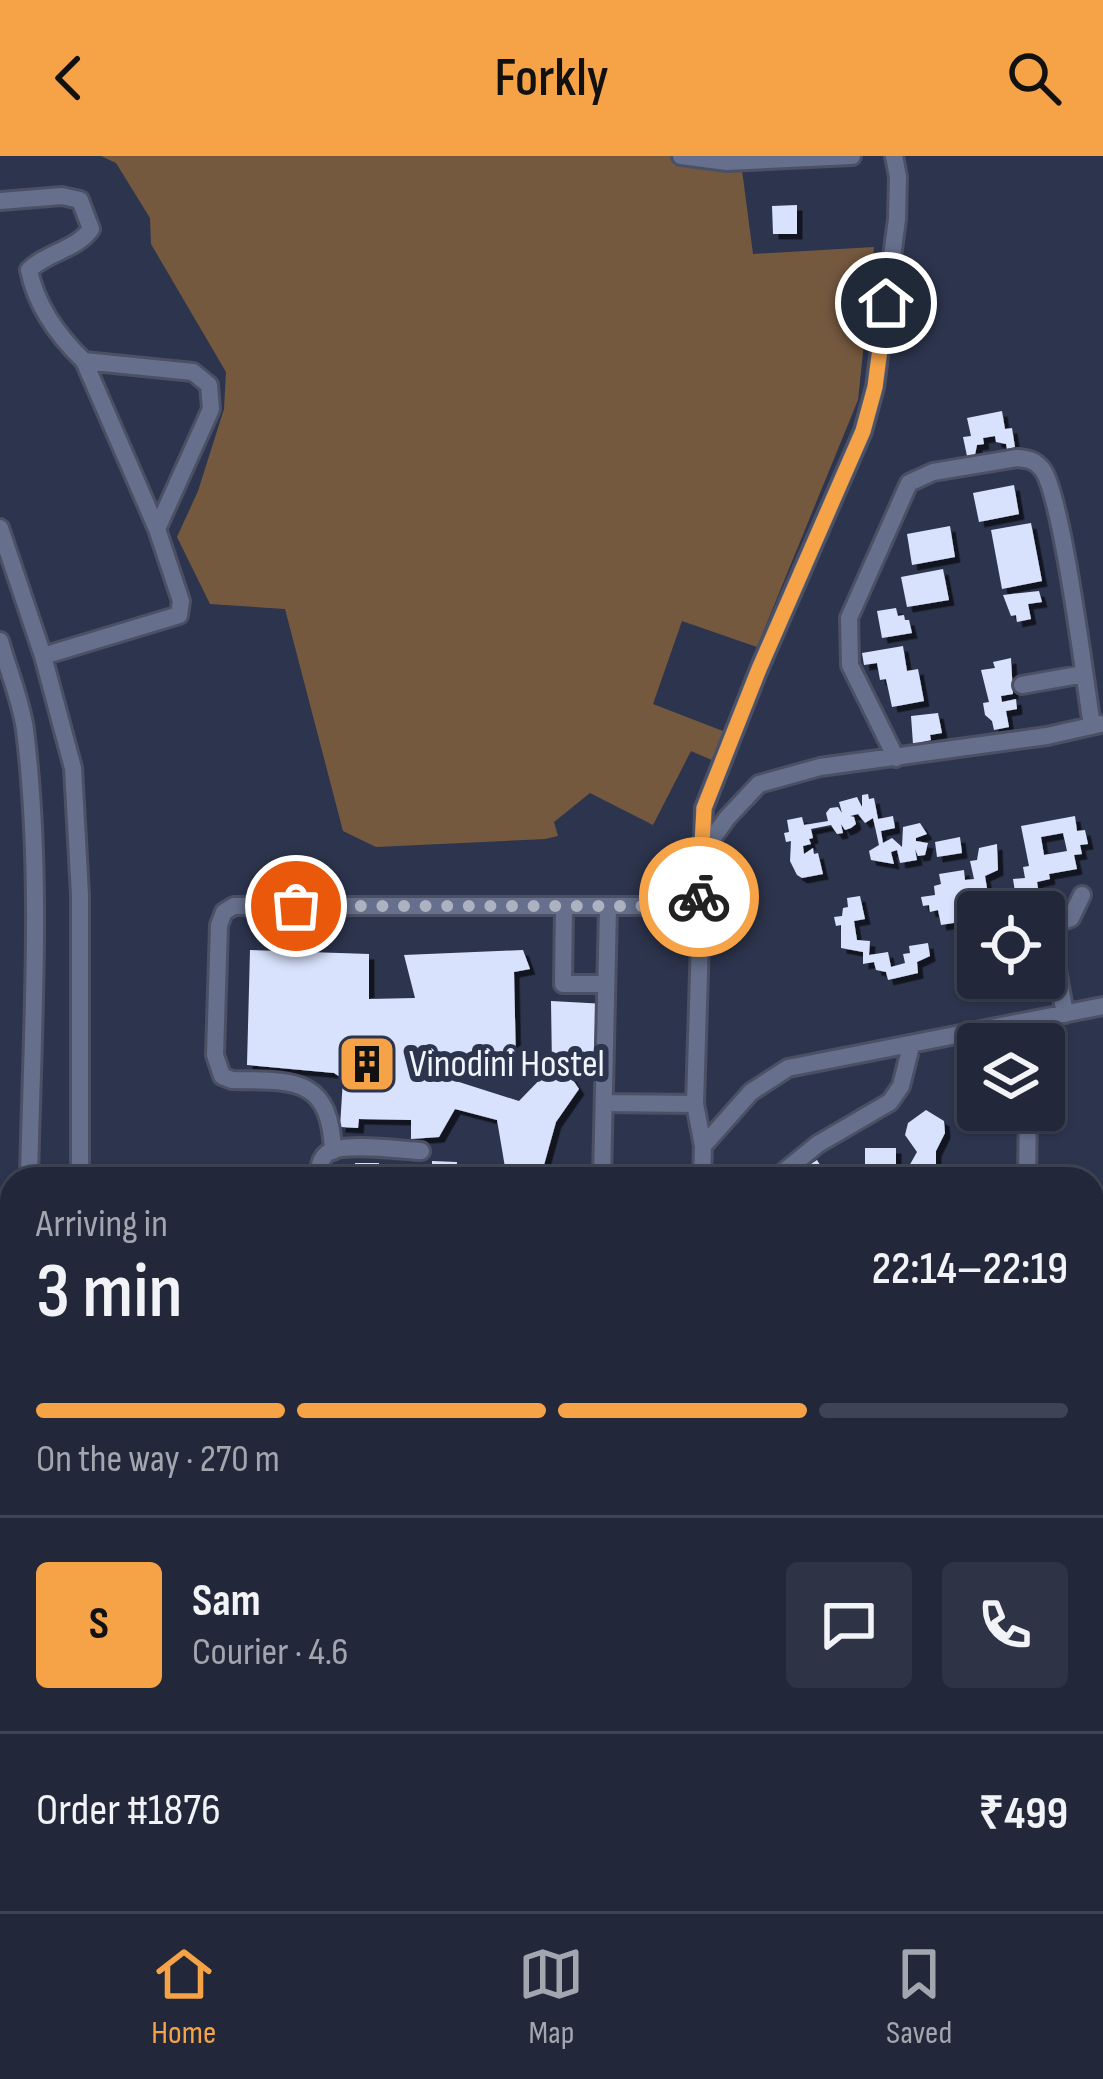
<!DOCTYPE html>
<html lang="en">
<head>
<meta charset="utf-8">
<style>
  body { margin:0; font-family:"Sofia Sans Condensed",sans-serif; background:#2e3445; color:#f1f3f6; height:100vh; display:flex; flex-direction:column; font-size:45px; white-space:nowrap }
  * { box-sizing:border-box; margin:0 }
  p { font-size:39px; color:#a2a6af }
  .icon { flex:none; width:66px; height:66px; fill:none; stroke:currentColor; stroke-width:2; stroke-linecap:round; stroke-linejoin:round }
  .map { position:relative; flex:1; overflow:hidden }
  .details { position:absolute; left:0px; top:1011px; width:1104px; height:744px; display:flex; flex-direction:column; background:#22283a; border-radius:36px 36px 0 0; box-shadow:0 3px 9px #0004,0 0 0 3px #3f4454 }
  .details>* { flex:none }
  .fabs { position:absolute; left:957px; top:735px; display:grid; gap:24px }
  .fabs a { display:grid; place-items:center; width:108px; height:108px; border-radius:12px; background:#22283a; box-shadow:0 3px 9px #0004,0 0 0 3px #3f4454; font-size:60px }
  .pin { position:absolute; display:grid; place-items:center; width:102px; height:102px; color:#fff; margin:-51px; border:6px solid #fff; border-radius:50%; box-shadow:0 3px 12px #0007 }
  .courier { position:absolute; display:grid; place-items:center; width:120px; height:120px; margin:-60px; border:9px solid #f6a247; border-radius:50%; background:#fff; color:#222; box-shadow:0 3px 15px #0007 }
  .overview em { font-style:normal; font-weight:600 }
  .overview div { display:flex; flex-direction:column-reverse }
  .overview { display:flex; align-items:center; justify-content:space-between; height:204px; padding:0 36px }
  h1 { font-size:78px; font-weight:600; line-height:90px }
  .bar { display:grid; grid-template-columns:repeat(4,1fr); gap:18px 12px; align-content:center; height:144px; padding:0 36px }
  .bar i { height:15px; border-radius:9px; background:#3f4454 }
  .bar .current { background:#f6a247 }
  .bar p { grid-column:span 4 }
  .line { display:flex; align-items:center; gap:30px; padding:0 36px; border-top:3px solid #3f4454 }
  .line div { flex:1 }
  .round { display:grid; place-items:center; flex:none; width:126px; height:126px; border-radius:12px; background:#2e3445 }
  header { display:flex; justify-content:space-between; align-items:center; height:156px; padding:0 36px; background:#f6a247; color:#111; font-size:54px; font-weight:600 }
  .tabs { display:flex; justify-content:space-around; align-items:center; height:168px; border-top:3px solid #3f4454; background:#22283a; font-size:33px; color:#a2a6af }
  .tabs a { display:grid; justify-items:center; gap:6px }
  .tabs .current { color:#f6a247 }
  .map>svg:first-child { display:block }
  .green { fill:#75593f }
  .building { fill:#d9e2fc; fill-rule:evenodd; filter:url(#shadow) }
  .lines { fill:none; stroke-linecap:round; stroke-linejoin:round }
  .minor-casing { stroke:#4b5064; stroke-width:22 }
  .minor { stroke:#66708c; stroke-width:16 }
  .done { stroke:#acb2c0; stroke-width:12; stroke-dasharray:0 21.6 }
  .route { stroke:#f6a247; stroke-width:15 }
  .labels { text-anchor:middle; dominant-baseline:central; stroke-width:12; stroke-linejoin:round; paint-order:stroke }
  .poi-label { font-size:39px; fill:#f1f5fe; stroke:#2d354e; text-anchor:start }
</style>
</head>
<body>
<header><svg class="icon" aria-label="back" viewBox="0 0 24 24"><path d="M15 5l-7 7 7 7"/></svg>Forkly<svg class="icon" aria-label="search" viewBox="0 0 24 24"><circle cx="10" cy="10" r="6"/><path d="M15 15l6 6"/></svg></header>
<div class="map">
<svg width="1103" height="1755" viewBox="0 0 1103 1755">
  <defs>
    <filter id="shadow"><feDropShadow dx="5.5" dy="5.5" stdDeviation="0" flood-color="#0009"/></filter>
  </defs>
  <rect width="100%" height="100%" fill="#2d354e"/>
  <path class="green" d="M101 0H676L742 14 753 98 874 91 858 244 757 491 682 465 653 548 728 577 714 605 691 595 653 669 590 637 554 666 558 680 545 683 376 691 343 675 285 453 210 448 177 381 198 335 224 253 226 216 151 88 150 62 116 7Z"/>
  <path class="building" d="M797 49V78H773L772 50Z
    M1002 255 1005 273 1012 272 1015 291 1007 293 1006 288 996 286 995 280 983 282 984 288 977 289 975 299 967 300 963 281 971 280 967 262Z
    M1014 329 1019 358 979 366 973 337Z
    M1031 367 1042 425 1002 433 991 374Z
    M950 370 955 401 912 409 907 378Z
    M943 413 949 444 907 451 901 421Z
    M1039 435 1042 446 1028 448 1031 463 1017 466 1016 459 1011 460 1003 439Z
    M896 452 898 460 904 459 905 464H909L912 477 882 482 877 455Z
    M903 490 907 515 918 513 924 545 892 551 886 523 880 524 877 507 864 509 862 497Z
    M1011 502 1013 538 1001 540 1002 546 1016 543 1017 553 1006 555 1009 571 994 574 992 565 985 559 983 547 989 546 981 514 995 512 993 506Z
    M938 557 942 577 930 579 931 584 913 588 911 560Z
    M868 638 869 643 874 642 878 663 893 660 895 672 881 675 883 687 892 682 902 691 903 671 920 667 927 678 916 682V685L928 687 925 699 918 700 915 693 917 704 900 707 897 694 891 696 894 708 871 704 869 695 879 689 873 662 865 667 858 658 850 660 854 661 856 668 851 672 845 674 841 668 843 677 837 678 831 669 811 673 813 682 809 683 811 688 803 690 804 698 813 692 814 698 818 697 823 718 802 722 797 719 790 705 791 685 786 686 784 677 789 676 787 664 802 661 804 669 828 665 826 657 830 652 838 651 842 657 839 646 857 641 862 651V639Z
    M1075 660 1077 675 1085 674 1088 688 1080 689 1082 698 1074 699 1077 713 1049 718 1050 723 1037 726 1039 738 1016 742 1013 723 1025 722 1023 711 1029 710 1021 670ZM1063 677 1067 695 1044 699 1041 681Z
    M960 681 962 697 937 701 935 686Z
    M997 688 998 714 985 720 991 756H978V763L941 769 938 754 930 756 929 749 923 750 921 741 935 739 934 730 941 728 939 718 964 714 965 724 974 723 970 705 977 704 979 692Z
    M860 740 865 763 854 765 857 784 870 785 869 799 888 796 891 811 905 807 903 798 910 797 909 790 928 787 930 800 917 806 918 817 888 824 886 816 876 814 874 806 863 808V796L841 792V769L836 770 834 761 842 760 843 752 848 751 847 742Z
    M250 794 369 798V843L415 842 404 799 523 794 530 813 514 816 516 906 438 910 437 919 519 945 552 911 551 845 606 848 595 913 571 921 579 933 556 966 544 1009 515 1023H507L497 964 455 953 439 981 411 983V964L359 963 358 972 340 971 343 923 334 917 247 909Z
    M926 954 944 965 945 977 936 995V1015H954V1023H788L817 1004 827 1020 844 1012H865V992H896V1013L908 1012 917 996 905 979 908 967Z
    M432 1005 457 1006 456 1023H355V1007H379V1017L432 1018Z
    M1092 1289H1103L1102 1385H1092Z"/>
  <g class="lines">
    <g class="minor-casing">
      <path id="minor" d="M681 0 727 6 852 0
        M0 45 62 40 80 44 91 73C76 94 47 96 29 114 36 149 59 181 84 205
        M0 372 43 500 73 612 80 739V1023
        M0 485C8 514 21 544 25 574 43 720 32 876 29 1023
        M43 500 179 459 181 445 157 373 211 253 209 229 193 216 84 205 157 373
        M1022 529 1084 518
        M896 602 850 509 849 462 909 327 933 316 1017 302C1028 303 1035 304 1042 313 1062 338 1085 526 1092 570
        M702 697 727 662 759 628 820 611 1047 580 1100 568
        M564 751 563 828H606
        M970 785 978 783
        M1065 858 1049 770 1071 762 1082 739
        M1028 888 1029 865
        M604 947 695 948
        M703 990 751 936 788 912 1103 850
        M333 995C330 920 293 925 232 924L222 920 215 899 219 769 224 756 234 750H699
        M319 1023C319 1013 319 1002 329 996 344 986 401 994 421 995
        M602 1023 608 752
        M702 1023 703 990 695 948 704 652 759 513 863 275 875 231 897 63 898 21 894 0
        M775 1023 818 988 890 946 901 930 911 890
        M1027 1023 1028 954
        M1092 1697H1103
        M442 1743 454 1755
        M12 1755 13 1743
        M61 1755 62 1743
        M236 1755V1743
        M333 1755 337 1743
        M501 1755 509 1743
        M660 1755V1743
        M935 1755 936 1743"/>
    </g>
    <use href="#minor" class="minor"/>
  </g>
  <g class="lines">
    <path class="done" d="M296 750H699V741"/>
    <path class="route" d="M699 741 704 652 759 513 863 275 875 231 886 147"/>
  </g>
  <defs>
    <g id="building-square" transform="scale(3)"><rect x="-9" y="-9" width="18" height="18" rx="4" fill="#f6a247" stroke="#2d354e"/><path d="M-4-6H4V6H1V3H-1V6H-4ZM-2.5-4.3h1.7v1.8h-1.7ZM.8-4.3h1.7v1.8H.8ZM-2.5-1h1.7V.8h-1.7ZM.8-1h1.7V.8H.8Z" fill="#111"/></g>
  </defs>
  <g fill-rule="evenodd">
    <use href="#building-square" x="367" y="908"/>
  </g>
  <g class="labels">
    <g class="poi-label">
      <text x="409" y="908">Vinodini Hostel</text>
    </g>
  </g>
</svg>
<div class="fabs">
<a><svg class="icon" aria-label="locate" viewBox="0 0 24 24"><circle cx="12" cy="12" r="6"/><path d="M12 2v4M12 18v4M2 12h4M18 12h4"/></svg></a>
<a><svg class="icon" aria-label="layers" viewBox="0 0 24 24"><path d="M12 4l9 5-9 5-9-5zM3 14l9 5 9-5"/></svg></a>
</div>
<div class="pin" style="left:296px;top:750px;background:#ea580c"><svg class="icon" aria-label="bag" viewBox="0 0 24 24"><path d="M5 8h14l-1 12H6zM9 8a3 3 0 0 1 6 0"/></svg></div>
<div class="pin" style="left:886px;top:147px;background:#1f2937"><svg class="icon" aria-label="home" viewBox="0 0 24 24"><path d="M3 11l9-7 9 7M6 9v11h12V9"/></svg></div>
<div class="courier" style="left:699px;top:741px"><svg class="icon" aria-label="bike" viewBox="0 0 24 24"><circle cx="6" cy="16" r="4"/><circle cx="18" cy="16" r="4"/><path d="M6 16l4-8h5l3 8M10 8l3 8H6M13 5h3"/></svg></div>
<section class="details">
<div class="overview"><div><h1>3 min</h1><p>Arriving in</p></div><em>22:14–22:19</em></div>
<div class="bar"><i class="current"></i><i class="current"></i><i class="current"></i><i></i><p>On the way · 270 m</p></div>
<div class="line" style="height:216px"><b class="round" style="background:#f6a247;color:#111">S</b><div><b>Sam</b><p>Courier · 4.6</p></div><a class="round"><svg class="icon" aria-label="chat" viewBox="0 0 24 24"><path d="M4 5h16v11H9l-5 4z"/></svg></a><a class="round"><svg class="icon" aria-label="phone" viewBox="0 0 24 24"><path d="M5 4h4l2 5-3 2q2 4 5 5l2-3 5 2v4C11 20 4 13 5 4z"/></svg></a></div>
<div class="line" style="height:156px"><div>Order #1876</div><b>₹499</b></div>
</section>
</div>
<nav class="tabs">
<a class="current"><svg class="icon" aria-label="home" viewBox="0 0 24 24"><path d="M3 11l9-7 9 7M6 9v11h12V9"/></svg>Home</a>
<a><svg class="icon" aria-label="map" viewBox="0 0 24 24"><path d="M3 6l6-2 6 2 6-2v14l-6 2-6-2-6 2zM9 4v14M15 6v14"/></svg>Map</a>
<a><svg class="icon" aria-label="saved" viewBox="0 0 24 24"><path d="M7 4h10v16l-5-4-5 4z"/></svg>Saved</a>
</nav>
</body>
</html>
